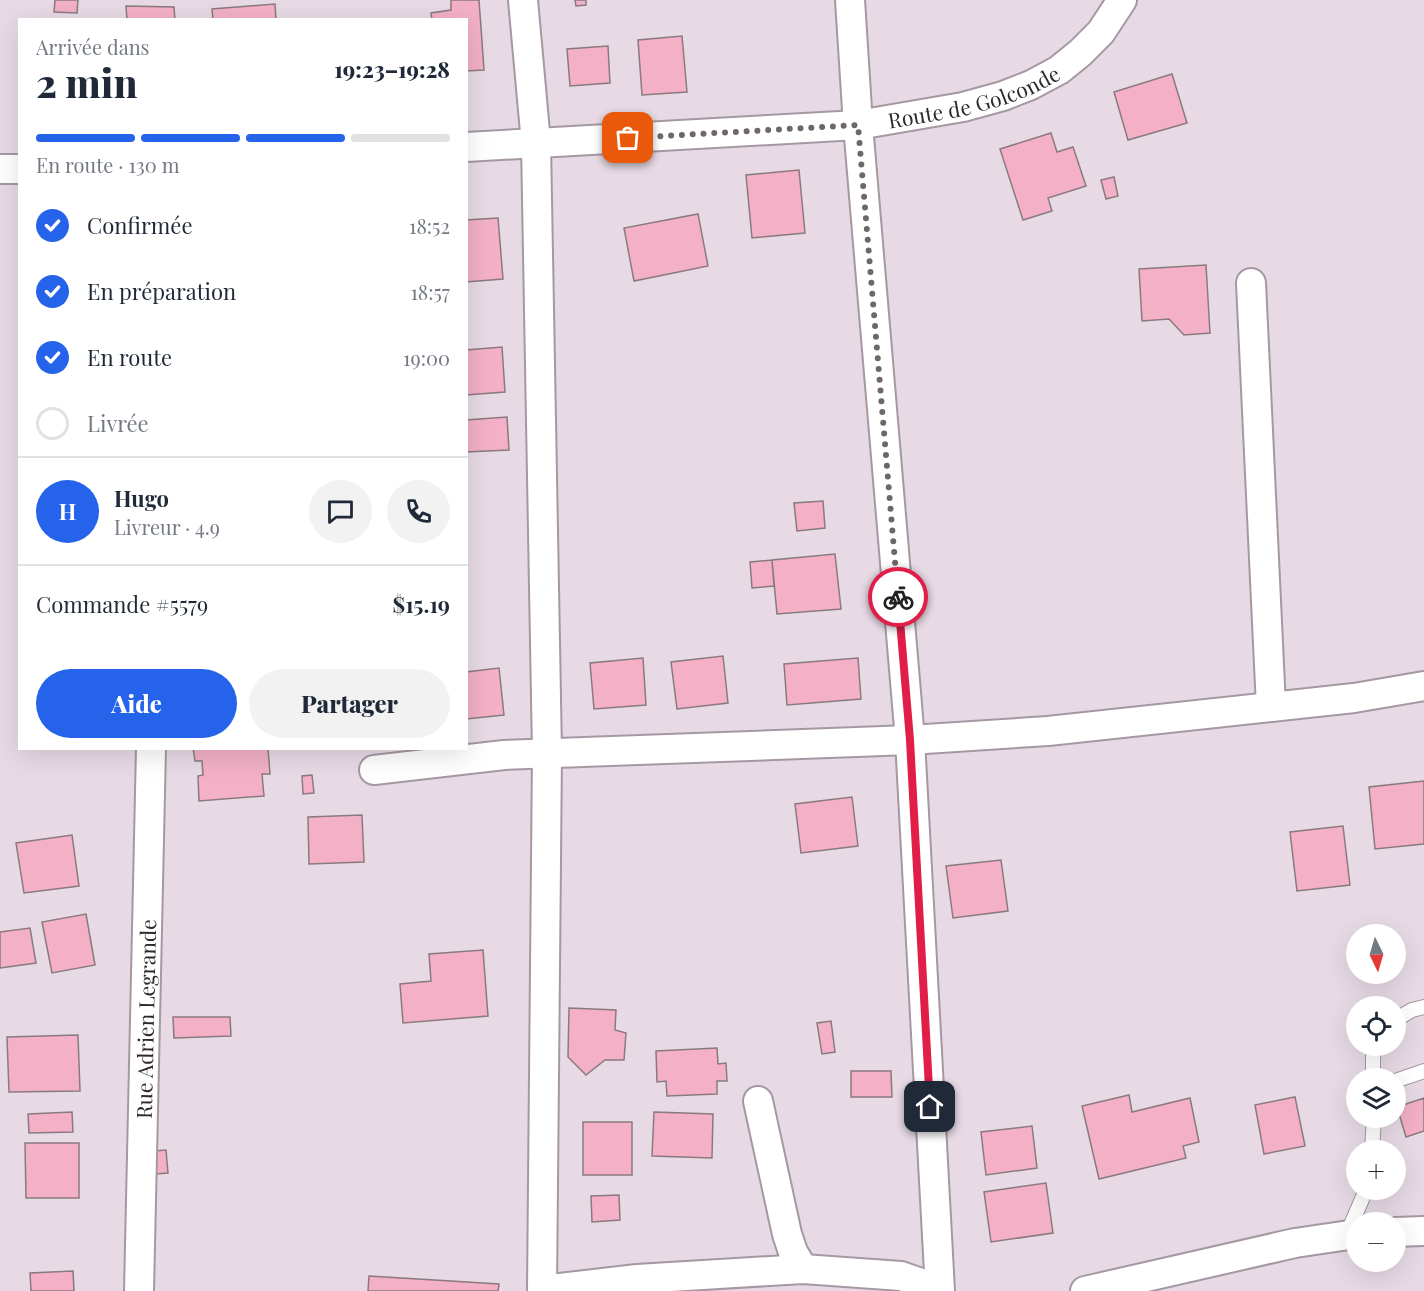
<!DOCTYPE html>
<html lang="fr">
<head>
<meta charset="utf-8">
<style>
  body { margin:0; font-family:"Playfair Display",serif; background:#f2f2f3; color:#1f2937; height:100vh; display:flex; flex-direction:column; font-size:22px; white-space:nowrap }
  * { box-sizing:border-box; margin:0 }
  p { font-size:20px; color:#747a83 }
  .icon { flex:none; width:33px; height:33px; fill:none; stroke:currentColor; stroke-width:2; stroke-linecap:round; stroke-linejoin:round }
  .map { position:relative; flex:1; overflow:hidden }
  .sheet { position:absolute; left:18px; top:18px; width:450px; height:732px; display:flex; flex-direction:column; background:#fff; border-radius:0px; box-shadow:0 6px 24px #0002 }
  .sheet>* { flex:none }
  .needle { width:39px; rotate:175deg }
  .controls { position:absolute; left:1346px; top:924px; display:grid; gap:12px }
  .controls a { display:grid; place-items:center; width:60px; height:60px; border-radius:50%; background:#fff; box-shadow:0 6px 24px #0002; font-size:30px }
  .pin { position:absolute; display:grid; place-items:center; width:51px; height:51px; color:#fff; margin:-26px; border-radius:12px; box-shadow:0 3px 9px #0006 }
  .courier { position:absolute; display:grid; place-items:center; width:60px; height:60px; margin:-30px; border:4px solid #e11d48; border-radius:50%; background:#fff; color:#222; box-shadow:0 2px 8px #0007 }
  .overview em { font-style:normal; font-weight:800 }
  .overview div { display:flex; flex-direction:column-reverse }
  .overview { display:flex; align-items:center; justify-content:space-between; height:102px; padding:0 18px }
  h1 { font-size:39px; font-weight:800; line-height:45px }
  .bar { display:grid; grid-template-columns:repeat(4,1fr); gap:9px 6px; align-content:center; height:72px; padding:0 18px }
  .bar i { height:8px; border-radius:4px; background:#e0e1e3 }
  .bar .active { background:#2563eb }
  .bar p { grid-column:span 4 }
  .line { display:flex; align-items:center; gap:15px; padding:0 18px; border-top:2px solid #e0e1e3 }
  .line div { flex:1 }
  .round { display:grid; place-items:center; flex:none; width:63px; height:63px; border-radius:32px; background:#f2f2f3 }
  ol { padding:0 18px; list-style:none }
  li { display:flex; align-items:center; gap:18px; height:66px }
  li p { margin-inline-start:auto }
  li .icon { padding:6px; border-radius:50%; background:#2563eb; color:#fff; stroke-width:4 }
  li:last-child { color:#747a83 }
  li i { width:33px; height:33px; border:3px solid #e0e1e3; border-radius:50% }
  .primary-button { display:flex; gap:12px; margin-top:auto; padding:12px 18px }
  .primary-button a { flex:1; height:69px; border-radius:36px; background:#2563eb; color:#fff; font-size:24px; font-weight:800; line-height:69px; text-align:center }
  .primary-button a+a { background:#f2f2f3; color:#1f2937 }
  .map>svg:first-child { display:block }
  .building { fill:#f3b0c6; stroke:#8a7a7f; stroke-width:1.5 }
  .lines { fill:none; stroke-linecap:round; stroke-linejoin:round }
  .service-casing { stroke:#a598a3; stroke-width:16 }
  .minor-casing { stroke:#a598a3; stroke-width:32 }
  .service { stroke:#fff; stroke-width:14 }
  .minor { stroke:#fff; stroke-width:28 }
  .done { stroke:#6e666d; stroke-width:6; stroke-dasharray:0 10.8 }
  .route { stroke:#e11d48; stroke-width:8 }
  .labels { text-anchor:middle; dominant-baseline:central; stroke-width:6; stroke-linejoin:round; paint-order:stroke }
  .street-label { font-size:21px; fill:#2d282c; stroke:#fff }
</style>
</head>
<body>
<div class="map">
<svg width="1424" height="1291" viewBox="0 0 1424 1291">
  <rect width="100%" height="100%" fill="#e7dae5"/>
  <path class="building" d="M55 0H78L77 13 54 12Z
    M451 0H479L484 70 466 71V20H432L431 13 451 10Z
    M575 0H586V5L576 6Z
    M275 4 276 20H213L212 9Z
    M126 6 174 7 175 20H127Z
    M682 36 687 92 642 95 638 40Z
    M608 46 610 83 570 86 567 49Z
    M1172 74 1187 123 1128 140 1114 92Z
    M1051 133 1057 152 1073 147 1086 186 1048 198 1052 211 1023 220 1000 149Z
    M799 170 805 233 752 238 746 175Z
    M1114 177 1118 196 1106 199 1101 180Z
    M698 214 708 266 634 281 624 228Z
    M498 218 503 279 466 282V220Z
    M1206 265 1210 333 1184 335 1169 319 1142 321 1139 269Z
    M502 347 505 392 466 395V350Z
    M507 417 509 450 466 452V420Z
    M823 501 825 528 797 531 794 503Z
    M835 554 841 609 777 614 772 560Z
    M772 560 774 586 752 588 750 562Z
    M723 656 728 703 677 709 671 662Z
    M643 658 646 705 594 709 590 663Z
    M858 658 861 699 787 705 784 664Z
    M499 668 504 715 466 719V672Z
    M193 748H268L270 774H262L264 796 199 801 198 776 203 775 202 761H195Z
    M312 775 314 793 303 794 302 776Z
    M1424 781V844L1375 849 1369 787Z
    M852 797 858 846 801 853 795 804Z
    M362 815 364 862 309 864 308 817Z
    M1343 826 1350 885 1297 891 1290 832Z
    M72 835 79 886 24 893 16 843Z
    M1001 860 1008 911 953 918 946 866Z
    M86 914 95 965 52 973 42 922Z
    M30 928 36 963 0 968V932Z
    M483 950 488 1016 403 1023 400 984 431 981 429 954Z
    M569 1008 616 1010 615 1030 626 1033 624 1060H605L586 1075 568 1057Z
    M173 1017H230L231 1036 174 1038Z
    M831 1021 835 1052 822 1054 817 1023Z
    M78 1035 80 1091 9 1092 7 1037Z
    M717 1048 718 1064 726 1063 727 1081H717V1094L667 1096 666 1081 657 1082 656 1051Z
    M851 1071H891L892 1097H851Z
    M1129 1095 1132 1112 1190 1098 1199 1142 1183 1146 1186 1158 1099 1179 1082 1106Z
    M1295 1097 1305 1146 1264 1154 1255 1105Z
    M1424 1098V1131L1406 1137 1397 1107Z
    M72 1112 73 1132 29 1133 28 1114Z
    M654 1112 713 1114 712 1158 652 1156Z
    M583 1122H632V1175H583Z
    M1032 1126 1037 1168 986 1175 981 1132Z
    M25 1143H79V1198H26Z
    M166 1150 168 1173 156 1174 154 1151Z
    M1046 1183 1053 1233 991 1242 984 1192Z
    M619 1195 620 1220 592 1222 591 1196Z
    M73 1271 74 1291H31L30 1273Z
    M369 1276 499 1284 498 1291H368Z"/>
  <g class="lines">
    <g class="service-casing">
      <path id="service" d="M1395 1020 1412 1010 1424 1007
        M1373 1078V1057L1376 1046
        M1395 1081 1424 1071
        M1372 1150 1374 1118
        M1347 1234 1366 1190"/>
    </g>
    <g class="minor-casing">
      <g id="minor">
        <path d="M523 0 536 143 547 753 542 1291"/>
        <path d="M850 0 858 125 910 740 940 1291"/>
        <path id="s1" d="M466 147 858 125 963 107 1003 96 1031 85 1059 70 1080 53 1101 32 1122 0"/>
        <path d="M0 169H20"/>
        <path d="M1251 283 1271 707"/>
        <path d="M374 770 504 755 910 740 1048 731 1354 698 1424 686"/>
        <path d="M758 1101 787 1234 793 1252 803 1269"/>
        <path d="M1395 1232 1424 1231"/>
        <path d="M542 1290 637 1279 803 1269 901 1276 924 1284 936 1291"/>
        <path id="s2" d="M139 1291 151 748"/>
        <path d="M1085 1291 1295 1243 1356 1234"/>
      </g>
    </g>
    <use href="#service" class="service"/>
    <use href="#minor" class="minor"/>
  </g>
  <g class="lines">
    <path class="done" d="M628 138 858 125 898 597"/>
    <path class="route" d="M898 597 910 740 930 1107"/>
  </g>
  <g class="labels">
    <g class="street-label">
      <text stroke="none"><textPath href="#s1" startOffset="512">Route de Golconde</textPath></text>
      <text stroke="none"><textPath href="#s2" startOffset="272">Rue Adrien Legrande</textPath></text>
    </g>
  </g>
</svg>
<div class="controls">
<a><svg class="needle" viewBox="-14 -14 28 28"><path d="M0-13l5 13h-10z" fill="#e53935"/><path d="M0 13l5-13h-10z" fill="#747a83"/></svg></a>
<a><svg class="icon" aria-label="locate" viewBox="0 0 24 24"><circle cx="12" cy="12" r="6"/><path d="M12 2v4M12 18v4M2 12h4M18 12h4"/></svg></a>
<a><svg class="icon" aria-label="layers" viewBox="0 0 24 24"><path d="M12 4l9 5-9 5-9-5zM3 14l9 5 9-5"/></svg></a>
<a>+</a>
<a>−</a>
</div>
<div class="pin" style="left:628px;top:138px;background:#ea580c"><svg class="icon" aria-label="bag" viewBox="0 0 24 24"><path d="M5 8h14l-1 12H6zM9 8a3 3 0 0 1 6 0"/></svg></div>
<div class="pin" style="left:930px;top:1107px;background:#1f2937"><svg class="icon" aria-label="home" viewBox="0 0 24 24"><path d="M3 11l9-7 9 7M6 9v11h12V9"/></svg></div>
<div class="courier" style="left:898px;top:597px"><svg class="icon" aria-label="bike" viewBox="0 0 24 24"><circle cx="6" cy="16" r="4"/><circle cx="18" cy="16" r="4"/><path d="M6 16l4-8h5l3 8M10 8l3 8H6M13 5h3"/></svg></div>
<section class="sheet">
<div class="overview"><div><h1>2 min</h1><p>Arrivée dans</p></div><em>19:23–19:28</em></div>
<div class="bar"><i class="active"></i><i class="active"></i><i class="active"></i><i></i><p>En route · 130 m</p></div>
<ol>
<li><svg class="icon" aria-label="check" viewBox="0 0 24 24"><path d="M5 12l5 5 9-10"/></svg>Confirmée<p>18:52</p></li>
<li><svg class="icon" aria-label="check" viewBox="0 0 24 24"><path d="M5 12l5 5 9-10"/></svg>En préparation<p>18:57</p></li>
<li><svg class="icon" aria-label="check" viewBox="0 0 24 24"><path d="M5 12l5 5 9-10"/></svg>En route<p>19:00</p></li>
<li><i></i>Livrée</li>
</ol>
<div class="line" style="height:108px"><b class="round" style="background:#2563eb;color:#fff">H</b><div><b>Hugo</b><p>Livreur · 4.9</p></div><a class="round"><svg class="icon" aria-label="chat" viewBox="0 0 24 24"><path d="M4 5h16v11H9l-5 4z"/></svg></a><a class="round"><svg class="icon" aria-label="phone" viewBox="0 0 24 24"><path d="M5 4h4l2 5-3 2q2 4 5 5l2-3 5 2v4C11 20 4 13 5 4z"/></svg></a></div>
<div class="line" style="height:78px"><div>Commande #5579</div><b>$15.19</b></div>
<div class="primary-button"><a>Aide</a><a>Partager</a></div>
</section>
</div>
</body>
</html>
